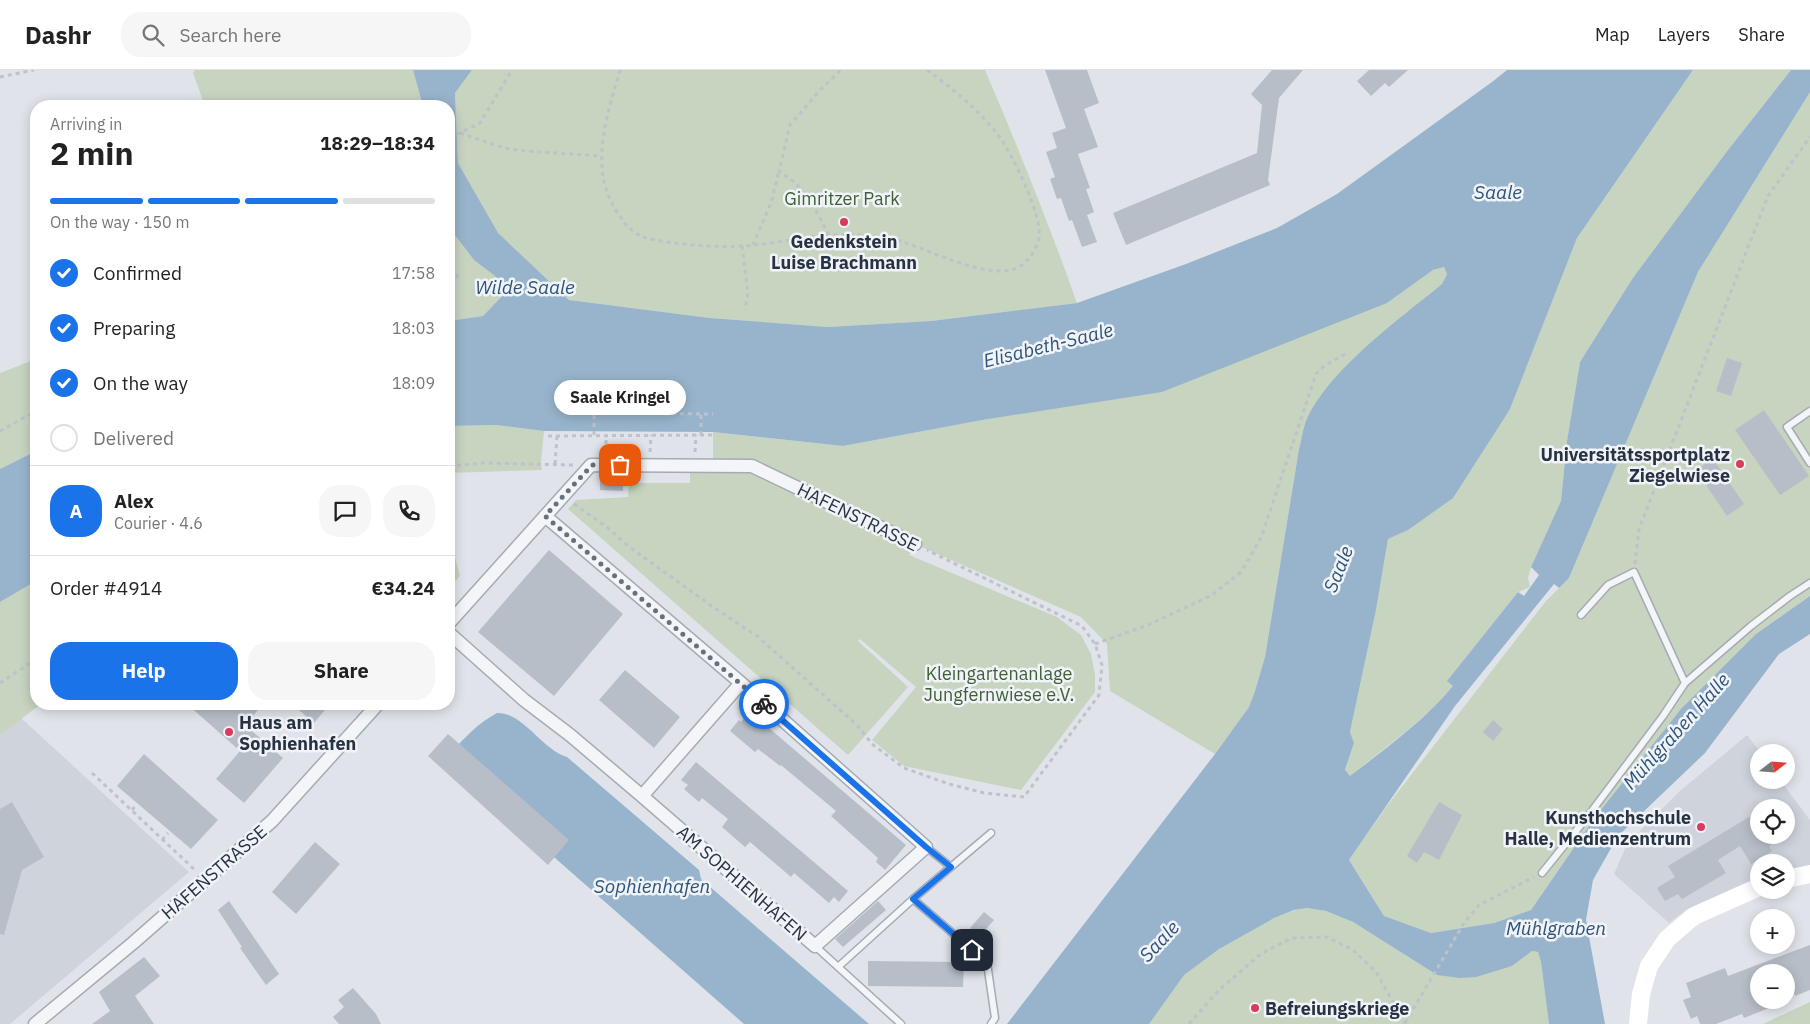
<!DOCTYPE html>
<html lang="en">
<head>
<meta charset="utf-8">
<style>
  body { margin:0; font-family:"IBM Plex Sans",sans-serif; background:#f6f6f6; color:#222; height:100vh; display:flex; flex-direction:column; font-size:19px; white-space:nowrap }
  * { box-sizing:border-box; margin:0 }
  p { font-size:16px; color:#767676 }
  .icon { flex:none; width:28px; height:28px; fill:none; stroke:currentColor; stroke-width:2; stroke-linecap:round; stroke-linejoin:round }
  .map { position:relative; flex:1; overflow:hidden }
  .drawer { position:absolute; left:30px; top:30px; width:425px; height:610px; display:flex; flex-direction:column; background:#fff; border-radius:20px; box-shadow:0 2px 12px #0003 }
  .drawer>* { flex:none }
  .needle { width:32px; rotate:73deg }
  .fabs { position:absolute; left:1750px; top:674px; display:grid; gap:10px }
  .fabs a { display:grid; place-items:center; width:45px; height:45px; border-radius:50%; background:#fff; box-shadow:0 2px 12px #0003; font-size:25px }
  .pin { position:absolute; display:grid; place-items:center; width:42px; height:42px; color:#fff; margin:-21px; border-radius:10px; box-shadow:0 2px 8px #0006 }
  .courier { position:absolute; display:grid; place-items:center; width:50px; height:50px; margin:-25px; border:4px solid #1a73e8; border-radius:50%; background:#fff; color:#222; box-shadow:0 1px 6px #0007 }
  .bubble { position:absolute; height:35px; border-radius:18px; background:#fff; box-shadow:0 2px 12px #0003; font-size:16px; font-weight:700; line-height:35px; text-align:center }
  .overview em { font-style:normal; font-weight:700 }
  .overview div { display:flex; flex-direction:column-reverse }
  .overview { display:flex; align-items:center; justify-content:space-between; height:85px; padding:0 20px }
  h1 { font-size:32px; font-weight:700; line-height:38px }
  .bar { display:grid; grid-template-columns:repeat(4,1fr); gap:8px 5px; align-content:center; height:60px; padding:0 20px }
  .bar i { height:6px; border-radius:4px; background:#e0e0e0 }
  .bar .current { background:#1a73e8 }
  .bar p { grid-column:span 4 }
  .line { display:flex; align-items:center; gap:12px; padding:0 20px; border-top:1px solid #e0e0e0 }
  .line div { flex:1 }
  .round { display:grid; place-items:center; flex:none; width:52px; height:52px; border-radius:20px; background:#f6f6f6 }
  ol { padding:0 20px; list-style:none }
  li { display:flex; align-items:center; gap:15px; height:55px }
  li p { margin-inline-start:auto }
  li .icon { padding:5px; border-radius:50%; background:#1a73e8; color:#fff; stroke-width:4 }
  li:last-child { color:#767676 }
  li i { width:28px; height:28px; border:2px solid #e0e0e0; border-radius:50% }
  .cta { display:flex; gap:10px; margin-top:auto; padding:10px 20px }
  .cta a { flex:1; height:58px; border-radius:20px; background:#1a73e8; color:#fff; font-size:20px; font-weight:700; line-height:58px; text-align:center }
  .cta a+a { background:#f6f6f6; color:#222 }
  header { display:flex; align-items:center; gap:30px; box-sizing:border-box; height:70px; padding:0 25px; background:#fff; border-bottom:1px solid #e0e0e0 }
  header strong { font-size:24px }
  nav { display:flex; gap:28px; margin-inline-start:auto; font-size:18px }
  .search { width:350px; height:45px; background:#f6f6f6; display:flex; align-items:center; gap:12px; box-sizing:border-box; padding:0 18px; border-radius:20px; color:#767676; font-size:19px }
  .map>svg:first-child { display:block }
  .built { fill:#ced3dc; fill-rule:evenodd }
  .green { fill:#c6d4c0 }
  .water { fill:#98b4cc }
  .building { fill:#b7bec7 }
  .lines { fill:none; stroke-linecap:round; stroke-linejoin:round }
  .lane-casing { stroke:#a5abb4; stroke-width:9 }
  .street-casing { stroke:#a5abb4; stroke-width:15 }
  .path { stroke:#bec2c9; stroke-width:3; stroke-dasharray:4 4; stroke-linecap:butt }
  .lane { stroke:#f3f5f8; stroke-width:6 }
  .street { stroke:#f3f5f8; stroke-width:12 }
  .secondary { stroke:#fff; stroke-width:18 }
  .done { stroke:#68707d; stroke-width:5; stroke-dasharray:0 9 }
  .route { stroke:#1a73e8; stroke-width:6 }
  .poi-dot { fill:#d73c5b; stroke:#f0f3f7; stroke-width:2 }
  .labels { text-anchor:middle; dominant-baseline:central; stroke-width:5; stroke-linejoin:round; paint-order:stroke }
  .park-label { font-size:18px; fill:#3e5f34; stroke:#f0f3f7 }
  .poi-label { font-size:18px; font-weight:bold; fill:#273242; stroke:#f0f3f7; text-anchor:end }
  .street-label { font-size:18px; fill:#273242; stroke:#f0f3f7 }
  .water-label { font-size:19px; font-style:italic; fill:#2e5379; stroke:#f0f3f7 }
</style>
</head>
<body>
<header>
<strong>Dashr</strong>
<div class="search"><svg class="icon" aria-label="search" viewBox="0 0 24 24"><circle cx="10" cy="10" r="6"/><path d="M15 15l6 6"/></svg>Search here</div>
<nav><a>Map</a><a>Layers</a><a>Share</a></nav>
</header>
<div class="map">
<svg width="1810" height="954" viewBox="0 0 1810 954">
  <rect width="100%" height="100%" fill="#e0e4ea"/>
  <path class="built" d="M21 648 189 802 10 954H0V665Z
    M1747 665 1760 682 1759 710H1780L1810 750V797L1786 801V792H1759V807L1686 840 1669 853 1614 804 1627 774 1680 721ZM1759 738H1786V765H1759Z"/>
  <path class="green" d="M195 0H413L423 36H205L193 3Z
    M472 0H985C1018 77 1049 154 1077 233L931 251 828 257 710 248 569 230 497 163 458 93 455 23Z
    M1693 0H1791L1728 80 1580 292 1567 371 1561 431 1531 497 1528 508 1530 517 1518 522 1448 610 1453 616C1424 651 1385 677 1350 706L1345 701 1354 673 1350 662 1376 540 1388 469 1408 460 1510 339 1577 168Z
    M1810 22V526L1756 564 1593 750 1531 840 1494 853 1431 863 1384 846 1349 790 1387 736 1546 531 1569 508 1698 202Z
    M449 153 454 164 474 190 495 206 505 223 483 246 449 251Z
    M1444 197 1447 204 1442 214 1397 252 1313 338 1304 356 1299 379 1265 587 1255 621 1249 637 1215 684 1110 621 1107 574 1081 547 915 474 909 485 1057 547 1081 565 1091 584 1095 605V622L1021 720 904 696 872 670 916 617 860 569 858 571 908 617 848 685 568 439 576 430 628 427 629 413H690V395L713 393V362L843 376 988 349 1387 233 1433 200Z
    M36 289V381L0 399V303Z
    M496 355 544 361 541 393 542 400 449 403V356Z
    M449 465 460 506 449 518Z
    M36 511V634H41L0 665V532Z
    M1307 838 1326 841 1353 852 1437 905 1512 896 1532 881 1538 882 1541 892 1549 954H1149C1158 940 1173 914 1185 904 1212 879 1271 843 1307 838Z
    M1810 932V954H1763Z"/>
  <path class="water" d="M413 0H472L455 23 458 93 498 163 569 230 710 248 828 257 931 251 1077 233 1186 194 1277 158 1337 124 1492 12 1507 0H1693L1577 168 1510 339 1453 428 1408 460 1388 469 1376 540 1350 662 1354 673 1345 700 1350 706C1385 679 1425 650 1453 616L1447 611 1518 522 1524 526 1539 505 1531 497 1561 431 1567 371 1580 292 1633 208 1728 80 1791 0H1810V22L1698 202 1569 508 1559 518 1554 514 1455 636 1349 790 1384 846 1431 863 1494 853 1531 840 1593 750 1681 639 1756 564 1810 526V564L1779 584 1705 683 1618 766 1593 810 1586 850 1605 954H1549L1541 892 1538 882 1532 881 1512 896 1476 907 1460 908 1437 905 1353 852 1326 841 1307 838 1294 840 1274 848 1219 879 1184 905 1149 954H1007L1215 684 1249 637 1255 621 1265 587 1299 379C1301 372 1302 364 1304 357 1321 305 1401 248 1442 214L1447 204 1444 197 1433 200 1387 233 1162 322 988 349 843 376 713 362 544 361 496 355 449 356V251L483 246 505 223 495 206 474 190 454 164 449 153V36H423Z
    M36 381V511L0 532V399Z
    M497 643C523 642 542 680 567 687L699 800 701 809 869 954H744L555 788 446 688C462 671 476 654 497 643Z"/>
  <path class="building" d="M1045 0H1087L1099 33 1084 39 1098 77 1078 84 1090 118 1086 119 1094 142 1087 145 1097 172 1082 177 1072 150 1069 151 1061 128 1057 129 1050 109 1055 107 1046 82 1057 78 1052 63 1066 58Z
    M1272 0H1303L1279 28 1268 110 1270 115 1126 175 1113 143 1257 83 1262 35 1251 24Z
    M1369 0H1408L1389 17 1385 13 1371 26 1357 11Z
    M1727 288 1742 293 1731 326 1716 321Z
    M1764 340 1809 406 1780 425 1735 360Z
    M1713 389 1744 434 1727 446 1696 400Z
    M600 403H623V421L600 420Z
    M549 480 623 544 554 626 478 562Z
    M625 600 680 647 654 678 599 630Z
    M187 634H263L245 655 283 688 244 733 216 709 240 681Z
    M292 634H330L314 653Z
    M749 641 906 775 885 800 876 792 878 788 831 746 836 741 781 695 780 696 758 679 755 682 730 661 739 650 741 652Z
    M1493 650 1503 659 1493 671 1483 662Z
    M448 664 569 770 548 795 428 686Z
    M144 684 218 750 191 779 117 716Z
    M696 692 848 821 839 832 834 827 829 833 794 803 791 807 750 772 745 777 722 757 728 749 702 728 699 732 684 719 688 715 681 710Z
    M12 732 44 787 22 800 4 865 0 864V739Z
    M1439 732 1462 745 1439 790 1424 782 1417 793 1407 786Z
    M1759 741V765H1787L1769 776 1772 781 1751 794 1740 776 1718 790 1726 803 1682 829 1678 824 1665 831 1657 818 1675 807 1668 796Z
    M315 772 340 794 296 844 272 822Z
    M229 831 279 904 266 915 240 878 242 877 218 840Z
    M878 831 886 840 843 877 835 869Z
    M984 842 994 850 980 866 970 858Z
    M1810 875V920L1795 926 1787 902H1759V930L1786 931 1744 948 1742 944 1716 954H1700L1697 946 1691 949 1683 930 1691 927 1686 913 1725 898 1728 906Z
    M144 887 160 906 135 926 154 954H92L110 941 99 922Z
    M868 891 964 892 963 917 868 916Z
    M353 918 376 944 381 954H339L333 947 344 937 338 930Z"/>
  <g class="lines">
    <g class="lane-casing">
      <path id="lane" d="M1810 341 1787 357 1810 393
        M1581 545 1608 515 1634 502 1685 613
        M926 777 951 797
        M1542 803 1588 746 1663 646 1685 613 1751 556 1790 526 1810 513
        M913 829 987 893 995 948 991 954
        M815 876 901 954
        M838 897 913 829 991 763"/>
    </g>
    <g class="street-casing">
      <path id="street" d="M545 446 741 613 926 777 815 876 642 726 741 613
        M449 553 591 395 752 396 915 474
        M449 563 524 630 570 665 642 726
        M35 954 133 873 272 751 378 634"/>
    </g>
    <path class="path" d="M620 0C607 46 588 98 617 142 620 146 623 151 626 155 630 159 638 165 643 167 665 174 721 178 744 176 773 174 801 167 829 165 840 164 851 165 862 165 876 165 892 168 906 173 934 182 996 214 1022 195 1031 188 1037 178 1039 167 1042 145 1014 88 1001 69 982 42 953 19 927 0
      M0 7 34 0
      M460 63 504 78 525 81 601 86
      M449 66 460 63 480 53 512 0
      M829 165 815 139 797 114 779 101 790 55 820 20 841 0
      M753 175 771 133 779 101
      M742 176 748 223 745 240
      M449 190 458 208 449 216
      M571 320 572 343
      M621 324 622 343
      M645 324V343
      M568 343 713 344
      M588 343V324
      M604 343 605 322
      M669 343V325
      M0 361 36 341
      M594 365V343
      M701 365V344
      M548 366 714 365
      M606 382V366
      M650 382 651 365
      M695 382 696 365
      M555 394 557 366
      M449 396 484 393 573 395
      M574 434 608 458 628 476 716 539 757 566 857 655 872 674 904 698 949 714 984 723 1024 727 1099 625 1102 595 1095 574 1082 556 927 480
      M1635 494 1639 459 1768 126 1810 67
      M1095 574 1148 555 1212 525 1241 502 1261 468 1316 304 1324 296 1345 284
      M0 613 36 589
      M92 703 195 800
      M132 740 137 734
      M162 770 168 763
      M1405 953 1464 853 1479 835 1534 807
      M1189 954 1219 920 1262 883 1292 868 1327 867 1353 880 1376 902 1405 953 1408 954"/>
    <use href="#lane" class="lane"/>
    <use href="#street" class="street"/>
    <path class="secondary" d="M1786 809 1810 804
      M1638 954 1641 924 1649 896 1667 869 1694 846 1759 817"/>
  </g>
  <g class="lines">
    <path class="done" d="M620 395H592L545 446 764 634"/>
    <path class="route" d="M764 634 926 777 951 797 913 829 972 880"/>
  </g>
  <g class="poi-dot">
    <circle cx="844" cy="152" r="5"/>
    <circle cx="1740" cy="394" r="5"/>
    <circle cx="229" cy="662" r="5"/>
    <circle cx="1701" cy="757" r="5"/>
    <circle cx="1255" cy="938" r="5"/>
  </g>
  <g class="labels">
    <g class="park-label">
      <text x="842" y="128">Gimritzer Park</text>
      <text x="999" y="603">Kleingartenanlage<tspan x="999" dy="21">Jungfernwiese e.V.</tspan></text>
    </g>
    <g class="poi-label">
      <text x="844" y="171" text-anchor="middle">Gedenkstein<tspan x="844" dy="21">Luise Brachmann</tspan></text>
      <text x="1730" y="384">Universitätssportplatz<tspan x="1730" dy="21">Ziegelwiese</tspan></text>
      <text x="239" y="652" text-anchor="start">Haus am<tspan x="239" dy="21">Sophienhafen</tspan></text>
      <text x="1691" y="747">Kunsthochschule<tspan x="1691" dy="21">Halle, Medienzentrum</tspan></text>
      <text x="1265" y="938" text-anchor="start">Befreiungskriege</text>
    </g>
    <g class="street-label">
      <text transform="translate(858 447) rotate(26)">HAFENSTRASSE</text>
      <text transform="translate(214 802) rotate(-41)">HAFENSTRASSE</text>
      <text transform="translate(742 813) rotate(41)">AM SOPHIENHAFEN</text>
    </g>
    <g class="water-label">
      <text x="1498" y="122">Saale</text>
      <text x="525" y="217">Wilde Saale</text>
      <text transform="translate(1048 275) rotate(-14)">Elisabeth-Saale</text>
      <text transform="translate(1338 499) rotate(-68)">Saale</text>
      <text transform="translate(1676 661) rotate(-48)">Mühlgraben Halle</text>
      <text x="652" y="816">Sophienhafen</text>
      <text x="1556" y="858">Mühlgraben</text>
      <text transform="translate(1159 871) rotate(-47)">Saale</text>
    </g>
  </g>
</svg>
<div class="fabs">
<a><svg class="needle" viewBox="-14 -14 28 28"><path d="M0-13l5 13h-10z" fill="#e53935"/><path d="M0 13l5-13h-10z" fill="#767676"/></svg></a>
<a><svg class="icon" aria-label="locate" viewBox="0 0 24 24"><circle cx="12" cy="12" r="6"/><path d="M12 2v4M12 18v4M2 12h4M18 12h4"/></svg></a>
<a><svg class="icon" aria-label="layers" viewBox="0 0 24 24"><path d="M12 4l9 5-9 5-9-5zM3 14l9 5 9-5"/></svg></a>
<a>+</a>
<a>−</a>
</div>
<div class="pin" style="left:620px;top:395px;background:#ea580c"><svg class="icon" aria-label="bag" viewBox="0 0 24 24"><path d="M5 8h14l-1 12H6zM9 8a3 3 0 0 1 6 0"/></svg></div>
<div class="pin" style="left:972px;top:880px;background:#1f2937"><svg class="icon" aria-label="home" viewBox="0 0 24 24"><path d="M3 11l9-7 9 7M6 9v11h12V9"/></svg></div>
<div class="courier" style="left:764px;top:634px"><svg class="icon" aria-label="bike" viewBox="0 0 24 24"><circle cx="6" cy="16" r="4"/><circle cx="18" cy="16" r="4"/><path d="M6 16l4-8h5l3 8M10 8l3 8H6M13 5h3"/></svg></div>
<div class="bubble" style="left:554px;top:310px;width:132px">Saale Kringel</div>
<section class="drawer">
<div class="overview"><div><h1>2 min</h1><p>Arriving in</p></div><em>18:29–18:34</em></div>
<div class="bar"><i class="current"></i><i class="current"></i><i class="current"></i><i></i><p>On the way · 150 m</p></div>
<ol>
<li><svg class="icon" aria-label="check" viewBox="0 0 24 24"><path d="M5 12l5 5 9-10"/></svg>Confirmed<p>17:58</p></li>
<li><svg class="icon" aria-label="check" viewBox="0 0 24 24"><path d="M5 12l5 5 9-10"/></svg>Preparing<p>18:03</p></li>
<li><svg class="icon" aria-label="check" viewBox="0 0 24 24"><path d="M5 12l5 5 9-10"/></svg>On the way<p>18:09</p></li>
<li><i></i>Delivered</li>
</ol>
<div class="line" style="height:90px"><b class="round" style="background:#1a73e8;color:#fff">A</b><div><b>Alex</b><p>Courier · 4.6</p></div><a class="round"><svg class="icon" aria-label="chat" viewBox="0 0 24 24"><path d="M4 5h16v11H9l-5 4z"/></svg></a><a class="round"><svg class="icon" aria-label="phone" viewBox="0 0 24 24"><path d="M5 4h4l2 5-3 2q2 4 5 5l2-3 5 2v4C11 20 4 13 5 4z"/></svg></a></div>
<div class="line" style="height:65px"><div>Order #4914</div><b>€34.24</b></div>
<div class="cta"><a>Help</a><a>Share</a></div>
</section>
</div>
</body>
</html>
